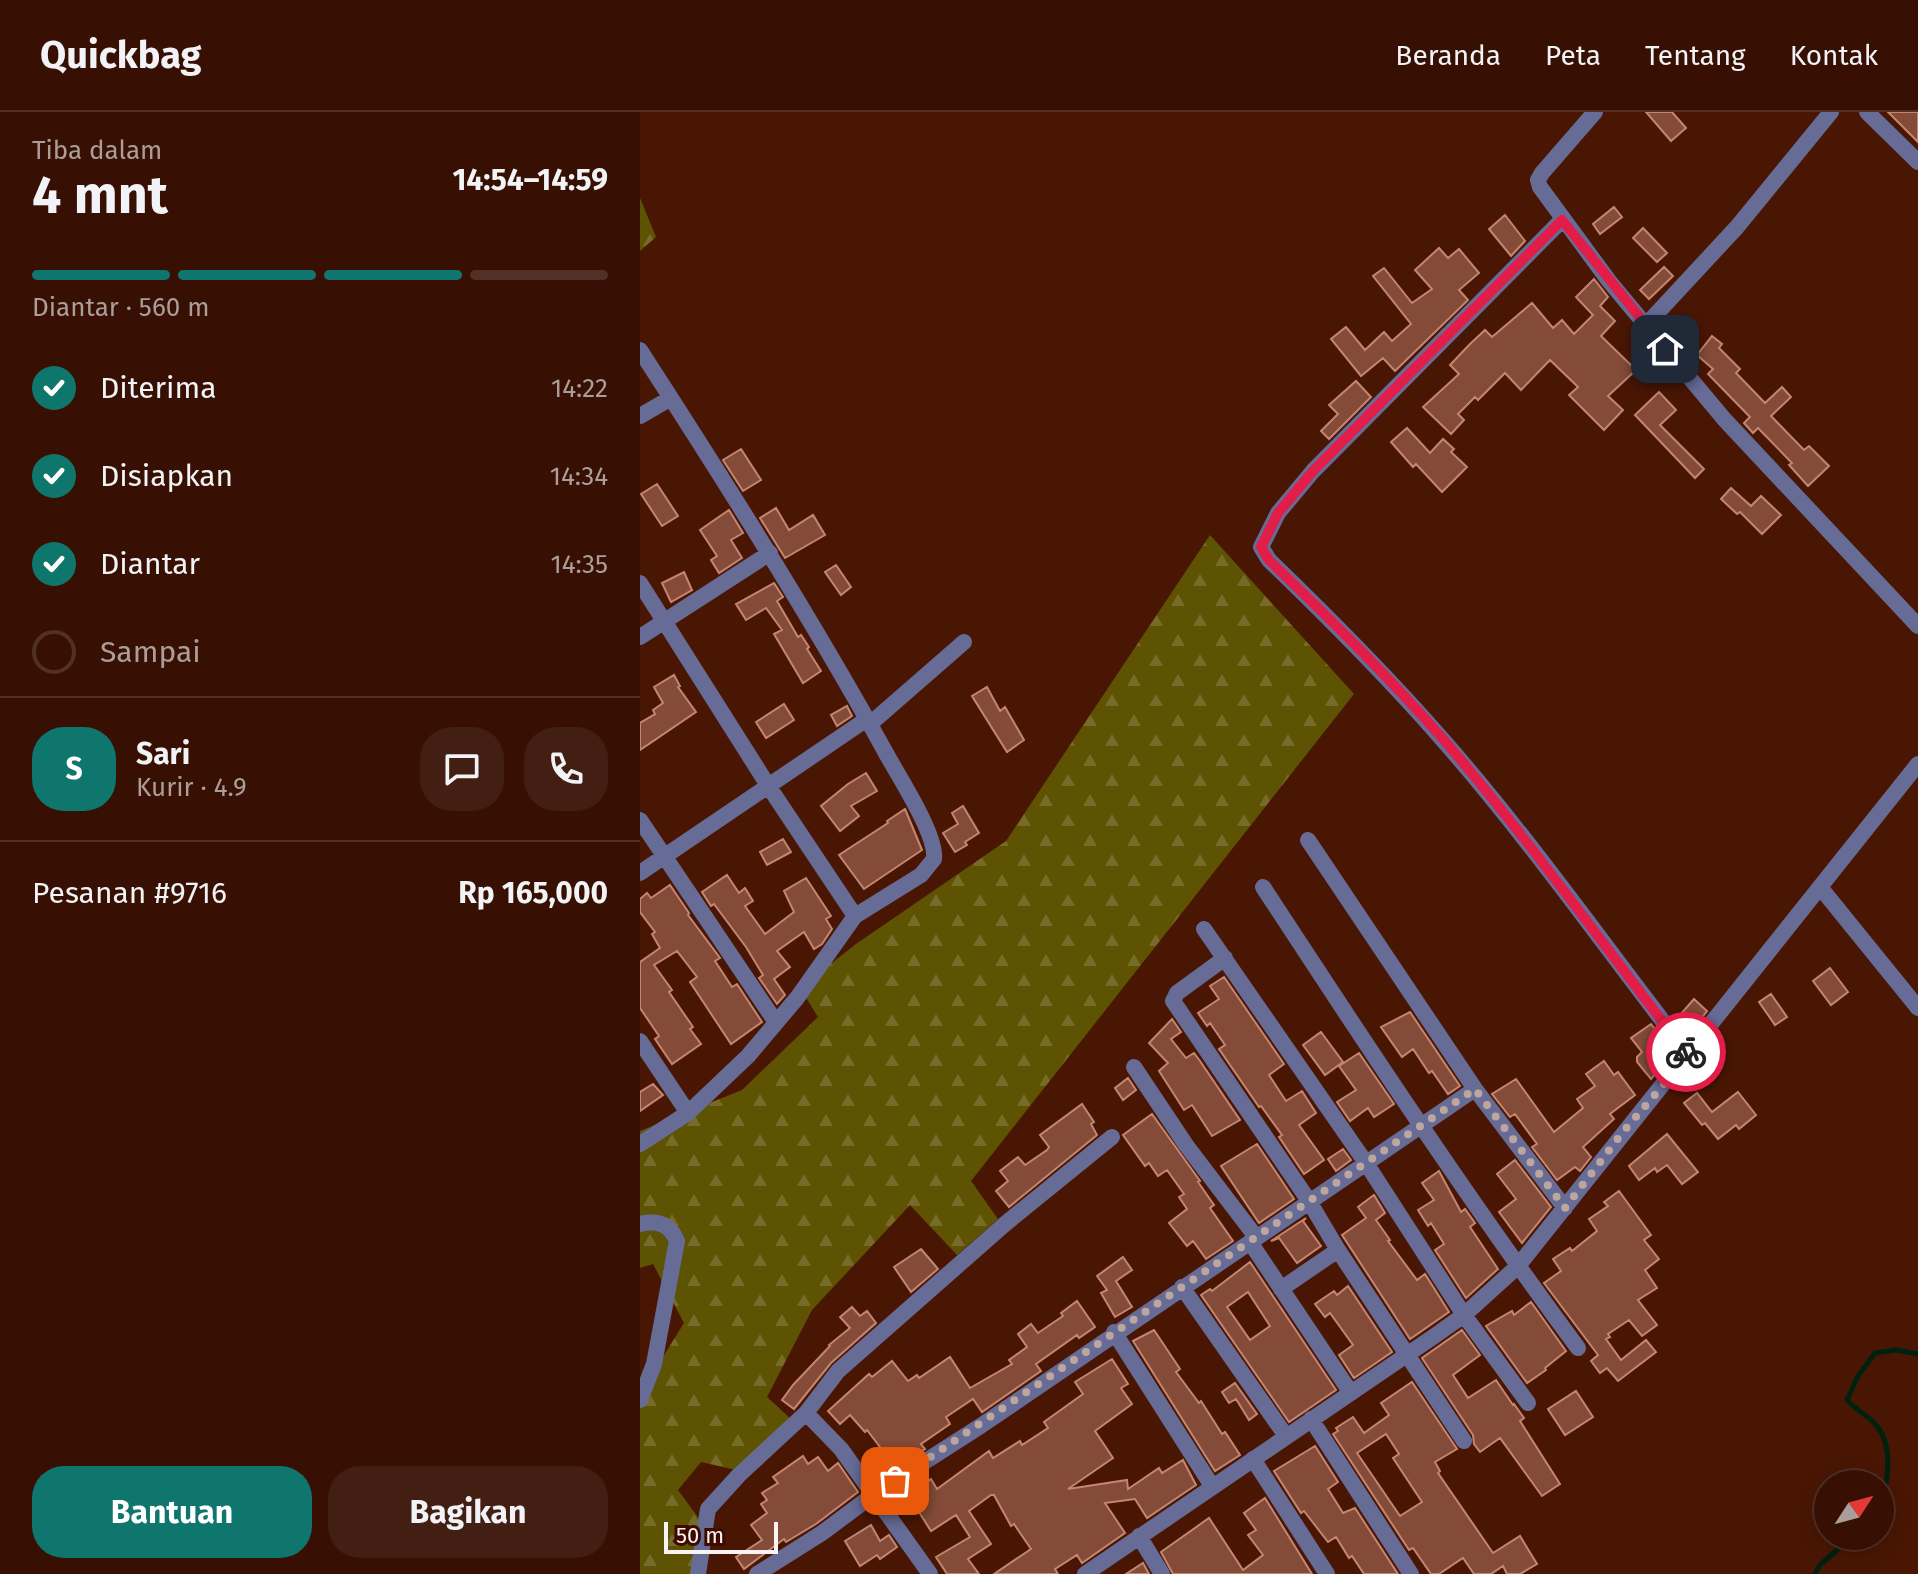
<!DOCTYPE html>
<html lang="id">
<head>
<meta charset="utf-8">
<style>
  body { margin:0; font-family:"Fira Sans",sans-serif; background:#431e12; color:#f1f3f6; height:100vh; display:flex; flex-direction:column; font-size:30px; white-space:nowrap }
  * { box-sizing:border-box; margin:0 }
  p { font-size:26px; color:#ab9d9a }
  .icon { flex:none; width:44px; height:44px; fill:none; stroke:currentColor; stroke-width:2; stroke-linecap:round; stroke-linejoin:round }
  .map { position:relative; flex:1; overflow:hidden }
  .drawer { display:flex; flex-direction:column; background:#381003; width:640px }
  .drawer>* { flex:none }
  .needle { width:52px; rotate:54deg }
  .fabs { position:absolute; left:1174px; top:1358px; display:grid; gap:16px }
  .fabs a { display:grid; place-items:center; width:80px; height:80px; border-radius:50%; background:#381003; box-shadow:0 4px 20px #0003,0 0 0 2px #523025; font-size:40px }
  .scale { position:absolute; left:24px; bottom:20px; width:114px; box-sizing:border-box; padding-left:8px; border:4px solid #faf3f1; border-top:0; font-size:22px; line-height:28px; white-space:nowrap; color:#faf3f1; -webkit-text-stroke:6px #3e0a00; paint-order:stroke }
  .pin { position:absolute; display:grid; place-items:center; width:68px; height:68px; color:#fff; margin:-34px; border-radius:16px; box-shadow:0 4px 12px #0006 }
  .courier { position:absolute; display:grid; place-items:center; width:80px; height:80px; margin:-40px; border:6px solid #e11d48; border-radius:50%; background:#fff; color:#222; box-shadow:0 2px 10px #0007 }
  .head em { font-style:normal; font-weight:700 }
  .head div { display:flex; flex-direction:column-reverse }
  .head { display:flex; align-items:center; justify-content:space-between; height:136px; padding:0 32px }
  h1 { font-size:52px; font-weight:700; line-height:60px }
  .bar { display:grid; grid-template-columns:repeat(4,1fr); gap:12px 8px; align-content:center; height:96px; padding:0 32px }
  .bar i { height:10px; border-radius:6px; background:#523025 }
  .bar .active { background:#0f766e }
  .bar p { grid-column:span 4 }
  .line { display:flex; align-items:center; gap:20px; padding:0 32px; border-top:2px solid #523025 }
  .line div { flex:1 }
  .round { display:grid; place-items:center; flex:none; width:84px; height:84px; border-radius:32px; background:#431e12 }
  ol { padding:0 32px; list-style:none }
  li { display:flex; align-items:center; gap:24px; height:88px }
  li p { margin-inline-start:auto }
  li .icon { padding:8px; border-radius:50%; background:#0f766e; color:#fff; stroke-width:4 }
  li:last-child { color:#ab9d9a }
  li i { width:44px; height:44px; border:4px solid #523025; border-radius:50% }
  .action { display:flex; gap:16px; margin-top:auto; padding:16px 32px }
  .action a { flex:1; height:92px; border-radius:32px; background:#0f766e; color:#fff; font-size:32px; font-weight:700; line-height:92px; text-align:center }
  .action a+a { background:#431e12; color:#f1f3f6 }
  header { display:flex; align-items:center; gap:48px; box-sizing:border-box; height:112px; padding:0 40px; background:#381003; border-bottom:2px solid #523025 }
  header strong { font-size:38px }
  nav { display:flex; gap:44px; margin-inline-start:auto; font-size:28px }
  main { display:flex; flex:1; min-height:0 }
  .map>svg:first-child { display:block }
  .forest { fill:url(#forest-firs) }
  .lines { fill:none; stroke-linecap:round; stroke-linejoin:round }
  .stream { stroke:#002110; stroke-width:5 }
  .building { fill:#844b38; stroke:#c48571; stroke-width:2; fill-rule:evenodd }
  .minor { stroke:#676c97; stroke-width:16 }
  .done { stroke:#bca69e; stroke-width:8; stroke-dasharray:0 14.4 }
  .route { stroke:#e11d48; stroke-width:10 }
</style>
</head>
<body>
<header>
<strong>Quickbag</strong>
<nav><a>Beranda</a><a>Peta</a><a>Tentang</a><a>Kontak</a></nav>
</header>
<main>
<section class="drawer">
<div class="head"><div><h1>4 mnt</h1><p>Tiba dalam</p></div><em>14:54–14:59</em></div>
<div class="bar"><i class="active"></i><i class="active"></i><i class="active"></i><i></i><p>Diantar · 560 m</p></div>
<ol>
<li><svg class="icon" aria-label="check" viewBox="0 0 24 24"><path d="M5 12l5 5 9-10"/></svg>Diterima<p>14:22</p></li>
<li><svg class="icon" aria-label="check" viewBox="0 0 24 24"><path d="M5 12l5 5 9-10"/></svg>Disiapkan<p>14:34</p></li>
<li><svg class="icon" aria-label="check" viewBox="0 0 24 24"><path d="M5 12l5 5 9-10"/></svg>Diantar<p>14:35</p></li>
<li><i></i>Sampai</li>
</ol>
<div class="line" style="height:144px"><b class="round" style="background:#0f766e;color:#fff">S</b><div><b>Sari</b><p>Kurir · 4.9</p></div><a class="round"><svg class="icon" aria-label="chat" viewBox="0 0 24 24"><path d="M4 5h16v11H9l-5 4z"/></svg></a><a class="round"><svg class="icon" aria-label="phone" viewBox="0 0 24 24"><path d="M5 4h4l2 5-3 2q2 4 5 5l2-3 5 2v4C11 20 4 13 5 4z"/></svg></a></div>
<div class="line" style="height:104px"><div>Pesanan #9716</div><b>Rp 165,000</b></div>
<div class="action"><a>Bantuan</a><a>Bagikan</a></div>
</section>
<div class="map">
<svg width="1278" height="1462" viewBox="0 0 1278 1462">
  <defs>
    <pattern id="forest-firs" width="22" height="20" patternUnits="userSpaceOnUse" patternTransform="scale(2)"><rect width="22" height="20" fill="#5e5203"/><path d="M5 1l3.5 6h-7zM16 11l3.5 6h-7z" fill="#766b28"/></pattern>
  </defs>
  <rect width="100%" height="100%" fill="#4a1604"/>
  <path class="forest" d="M0 86 16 125 0 139Z
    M570 423 714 582 331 1069 358 1107 317 1143 270 1093 172 1198 127 1285 152 1308 96 1358 61 1350 38 1378 74 1427 52 1462H0V1282L44 1211 13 1152 0 1156V1019L102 978 178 905 160 876 216 832 366 729Z"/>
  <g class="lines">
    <path class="stream" d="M1240 1395C1248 1371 1254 1336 1237 1314 1229 1304 1216 1298 1207 1288L1218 1264 1235 1241 1256 1238 1278 1242
      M1175 1462 1180 1453 1213 1424"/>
  </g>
  <path class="building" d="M1006 0H1032L1046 16 1031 29Z
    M1248 0H1278V30Z
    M974 95 982 105 960 122 953 112Z
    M865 103 885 129 871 144 849 117Z
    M1003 116 1027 141 1017 150 993 126Z
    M799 136 808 146 819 137 839 161 819 178 828 188 755 259 743 246 721 264 691 227 706 215 725 238 744 220 752 229 771 212 733 164 744 156 772 191 792 177 775 158Z
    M1024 155 1033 164 1009 187 1000 178Z
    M954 167 968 185 960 194 975 209 961 224 996 258 968 284 983 298 964 318 929 283 938 275 910 248 881 278 865 261 838 288 835 285 818 302 824 308 811 322 783 295 819 262 810 253 830 232 845 218 852 225 892 191 913 216 922 208 934 222 953 203 936 185Z
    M1072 224 1082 232 1079 236 1100 257 1096 261 1125 291 1142 275 1151 285 1131 304 1164 338 1169 334 1189 354 1168 374 1149 353 1152 351 1118 316 1113 321 1104 311 1110 305 1068 262 1073 257 1057 243Z
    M716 269 731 285 689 327 681 319 698 302 689 293Z
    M1019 280 1036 298 1020 313 1064 357 1055 366 995 303Z
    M767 316 790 341 803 327 814 337 811 340 827 355 802 380 776 352 773 355 751 330Z
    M101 337 121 368 103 379 83 348Z
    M17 372 38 404 22 414 1 382Z
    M1091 376 1111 394 1121 384 1141 403 1122 422 1100 400 1097 402 1081 387Z
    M136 396 149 418 173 403 185 423 145 446 120 406Z
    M89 398 103 421 91 428 102 446 79 461 71 448 77 444 60 418Z
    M196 453 211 475 201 483 185 460Z
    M44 460 52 478 31 490 22 471Z
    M134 471 143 485 137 489 158 525 161 523 169 535 167 537 181 559 163 571 134 522 142 518 126 496 106 508 96 492Z
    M34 563 40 574 38 575 56 600 0 638V611L15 602 13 598 23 591 14 575Z
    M347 575 360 599 365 595 384 628 367 640 332 584Z
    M144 592 154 608 126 626 116 610Z
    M207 594 212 604 197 614 191 603Z
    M226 661 237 679 211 694 219 704 200 719 181 694 208 672Z
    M323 694 339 721 325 730 327 733 315 740 303 721 318 712 312 701Z
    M265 697 282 738 224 777 199 743 248 711 247 709Z
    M143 727 151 740 127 753 120 740Z
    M87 763 99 781 105 776 113 789 105 794 125 822 154 800 144 779 166 766 191 804 186 807 192 817 182 832 174 837 164 820 137 839 150 855 134 867 145 883 137 892 119 866 123 863 106 835 74 792 71 794 62 780Z
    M30 773 49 801 48 803 80 846 75 849 92 875 97 872 122 910 91 932 50 870 57 865 37 839 14 853 32 878 29 880 53 915 50 917 61 932 32 952 15 927 19 924 0 896V850L20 836 12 822 15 820 0 800V787L7 781 11 786Z
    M1190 856 1208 880 1191 893 1173 869Z
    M584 865 644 952 629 963 646 989 662 979 676 1001 659 1013 684 1048 664 1062 639 1025 642 1023 621 994 619 995 579 937 585 933 570 911 567 914 558 901 579 887 570 874Z
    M1131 882 1147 905 1135 913 1119 890Z
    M1054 887 1067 899 1054 916 1040 903Z
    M770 900 820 974 808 982 792 959 789 961 773 937 762 945 741 915Z
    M532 907 541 920 531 927 546 946 554 941 560 949 600 1008 572 1024 552 993 544 998 519 959 528 951 509 931Z
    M1011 912 1034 941 1011 967 997 950V945L1002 940 991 926Z
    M681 920 703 950 685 963 663 933Z
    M719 941 754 992 734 1005 728 996 710 1009 697 990 716 978 699 954Z
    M964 949 974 963 978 960 995 983 970 1002 974 1007 943 1035 951 1045 940 1059 935 1055 917 1068 892 1035 897 1032 875 1002 870 1005 852 982 876 967 914 1020 943 996 937 987 955 974 946 962Z
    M488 966 496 978 483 988 475 976Z
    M13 972 23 983 0 999V980Z
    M1098 980 1116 1003 1099 1017 1096 1013 1078 1027 1065 1011 1062 1013 1044 991 1057 981 1072 1000Z
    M442 992 454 1010 451 1012 457 1023 369 1095 356 1079 368 1069 360 1059 378 1045 385 1053 407 1038 409 1035 400 1023Z
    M512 1002 560 1069 558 1070 574 1093 570 1096 593 1129 566 1147 553 1129 547 1134 529 1111 547 1097 539 1085 544 1082 527 1058 518 1064 509 1051 505 1054 483 1023Z
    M1027 1022 1058 1060 1042 1072 1027 1053 1017 1060 1015 1056 999 1068 989 1054Z
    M617 1032 654 1087 619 1111 581 1054Z
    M703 1037 711 1048 696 1059 688 1047Z
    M875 1048 911 1095 882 1131 859 1100 876 1087 857 1062Z
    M799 1059 821 1100 825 1097 835 1111 830 1115 858 1157 826 1186 795 1138 804 1132 791 1111 788 1114 778 1098 794 1088 782 1071Z
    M979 1079 1011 1123 1004 1128 1019 1147 1005 1158 1017 1176 998 1188 1017 1213 1002 1224 989 1208 968 1222 970 1225 966 1227 981 1248 1006 1228 1016 1240 978 1269 967 1256 960 1261 951 1249 958 1243 904 1171 921 1159 913 1147 930 1136 932 1139 957 1119 949 1107 968 1094 964 1090Z
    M734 1083 745 1101 736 1108 750 1128 748 1129 777 1168 785 1162 809 1200 770 1227 702 1123 726 1106 718 1095Z
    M666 1106 663 1109 681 1134 657 1151 639 1126 631 1129Z
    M281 1137 298 1157 271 1180 254 1155Z
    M483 1145 492 1158 476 1169 492 1195 475 1205 461 1181 467 1178 457 1164Z
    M610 1150 696 1278 649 1310 561 1183 570 1177 572 1179ZM608 1180 630 1214 610 1228 587 1195Z
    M708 1174 752 1240 714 1266 699 1243 713 1233 690 1201 685 1205 675 1192 694 1179 697 1183Z
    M437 1189 455 1215 439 1226 437 1223 396 1252 401 1259 342 1300 333 1287 306 1305 310 1312 281 1332 285 1337 243 1363 235 1352 246 1343 227 1318 225 1320 210 1303 200 1312 188 1299 229 1262 232 1265 252 1249 268 1269 277 1263 279 1266 310 1245 330 1276 372 1252 369 1248 387 1235 378 1222 391 1212 398 1221 423 1204 421 1201Z
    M891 1190 926 1239 905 1256 906 1258 887 1271 846 1214 872 1199 874 1203Z
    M212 1195 220 1204 227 1199 236 1211 191 1251 154 1297 142 1288 153 1273 190 1234 189 1233 210 1216 200 1205Z
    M514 1218 540 1257 536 1260 559 1291 561 1289 582 1322 585 1320 600 1343 575 1359 493 1229Z
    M822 1218 840 1243 813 1263 828 1286 856 1268 873 1293 874 1292 884 1306 880 1309 920 1372 902 1384 860 1326 840 1340 834 1332 833 1323 782 1246Z
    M472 1247 488 1272 481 1276 492 1292 455 1319 473 1346 428 1377 487 1368 488 1377 519 1356 522 1361 543 1348 556 1373 507 1406 495 1387 465 1391 485 1421 442 1451 437 1443 415 1457 418 1462H354L391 1437 374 1412 371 1414 354 1383H351L329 1399 351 1432 328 1447 339 1462H307L296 1445 330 1425 316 1403 291 1419 268 1383 291 1367 297 1377 349 1339 353 1346 380 1329 382 1333 408 1316 404 1310 443 1282 435 1270Z
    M772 1270 817 1337 795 1350 800 1359 798 1361 853 1441 880 1424 897 1452 880 1462H867L863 1454 851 1462H834L823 1446 799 1462H791L773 1436 769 1438 693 1322 698 1319 696 1316 713 1305 724 1321 749 1303 741 1291ZM746 1322 759 1342 753 1346 782 1390 760 1404 717 1341Z
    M595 1271 617 1302 609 1308 596 1287 589 1291 582 1280Z
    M936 1279 953 1305 925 1323 908 1297Z
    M675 1334 698 1370 688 1377 703 1401 715 1396 758 1462H724L712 1444 709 1446 696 1425 688 1430 664 1399 661 1401 634 1359Z
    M163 1344 168 1352 178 1345 188 1359 198 1351 218 1380 176 1412 146 1430 144 1427 104 1457 96 1445 122 1428 111 1413 127 1401 121 1392 127 1388 122 1381 138 1371 133 1365Z
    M625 1386 672 1462H533L521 1440 569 1406 603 1458 623 1443 608 1423 616 1418 604 1401Z
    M231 1413 240 1429 249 1423 257 1435 240 1447 237 1443 220 1454 205 1429Z
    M503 1451 509 1462H486Z"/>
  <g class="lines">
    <path class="minor" d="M955 0 902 61 898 68 900 75 969 169 1084 307 1278 514
      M1227 0 1278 50
      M922 108 673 359 638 401 621 435 629 448C689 506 747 564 802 627 890 727 967 838 1049 943
      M1006 213 1097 115 1191 0
      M0 238C86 371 170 504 247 643 259 665 297 723 294 747L281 763 215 804
      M0 304 31 286
      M0 471 129 675 215 804 157 886 108 944 48 1001 0 1032
      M0 525 130 441
      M230 612 324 530
      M0 708 135 909
      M668 728 835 977 925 1096
      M0 761 227 607
      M623 775C725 931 827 1086 938 1236
      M1180 775 1278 896
      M564 817 726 1051 824 1203 888 1291
      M585 846 537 881 533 889 669 1089 698 1138 824 1329
      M0 929 48 1001
      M494 955 546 1033 616 1125
      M0 1112C17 1108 30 1112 37 1129L14 1252 0 1288
      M610 1130 711 1281
      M542 1175 646 1324
      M641 1177 698 1138
      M474 1220 572 1374
      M166 1301 198 1259 365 1112 472 1025
      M671 1307 771 1462
      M613 1347 687 1462
      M499 1424 522 1462
      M58 1462 68 1397 99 1363 166 1301 201 1337 290 1462
      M117 1462 182 1421 233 1383 342 1313 835 977
      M445 1462 793 1225 824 1203 878 1154 1278 652"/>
  </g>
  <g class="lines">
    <path class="done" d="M255 1369 835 977 925 1096 983 1020 1049 943 1046 940"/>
    <path class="route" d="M1025 237 922 108 673 359 638 401 621 435 629 448C689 506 748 564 803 627 889 727 965 836 1046 940"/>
  </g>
</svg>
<div class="fabs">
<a><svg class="needle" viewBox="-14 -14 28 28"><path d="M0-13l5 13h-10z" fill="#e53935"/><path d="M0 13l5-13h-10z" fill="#ab9d9a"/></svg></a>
</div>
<div class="scale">50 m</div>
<div class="pin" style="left:255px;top:1369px;background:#ea580c"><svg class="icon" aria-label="bag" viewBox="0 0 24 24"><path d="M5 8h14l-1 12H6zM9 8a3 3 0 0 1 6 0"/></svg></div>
<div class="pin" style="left:1025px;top:237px;background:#1f2937"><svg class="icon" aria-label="home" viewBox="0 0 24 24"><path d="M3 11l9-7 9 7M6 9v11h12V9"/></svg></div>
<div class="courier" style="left:1046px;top:940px"><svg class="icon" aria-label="bike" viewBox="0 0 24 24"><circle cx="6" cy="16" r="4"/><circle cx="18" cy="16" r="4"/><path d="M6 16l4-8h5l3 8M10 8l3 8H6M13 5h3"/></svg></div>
</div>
</main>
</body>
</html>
